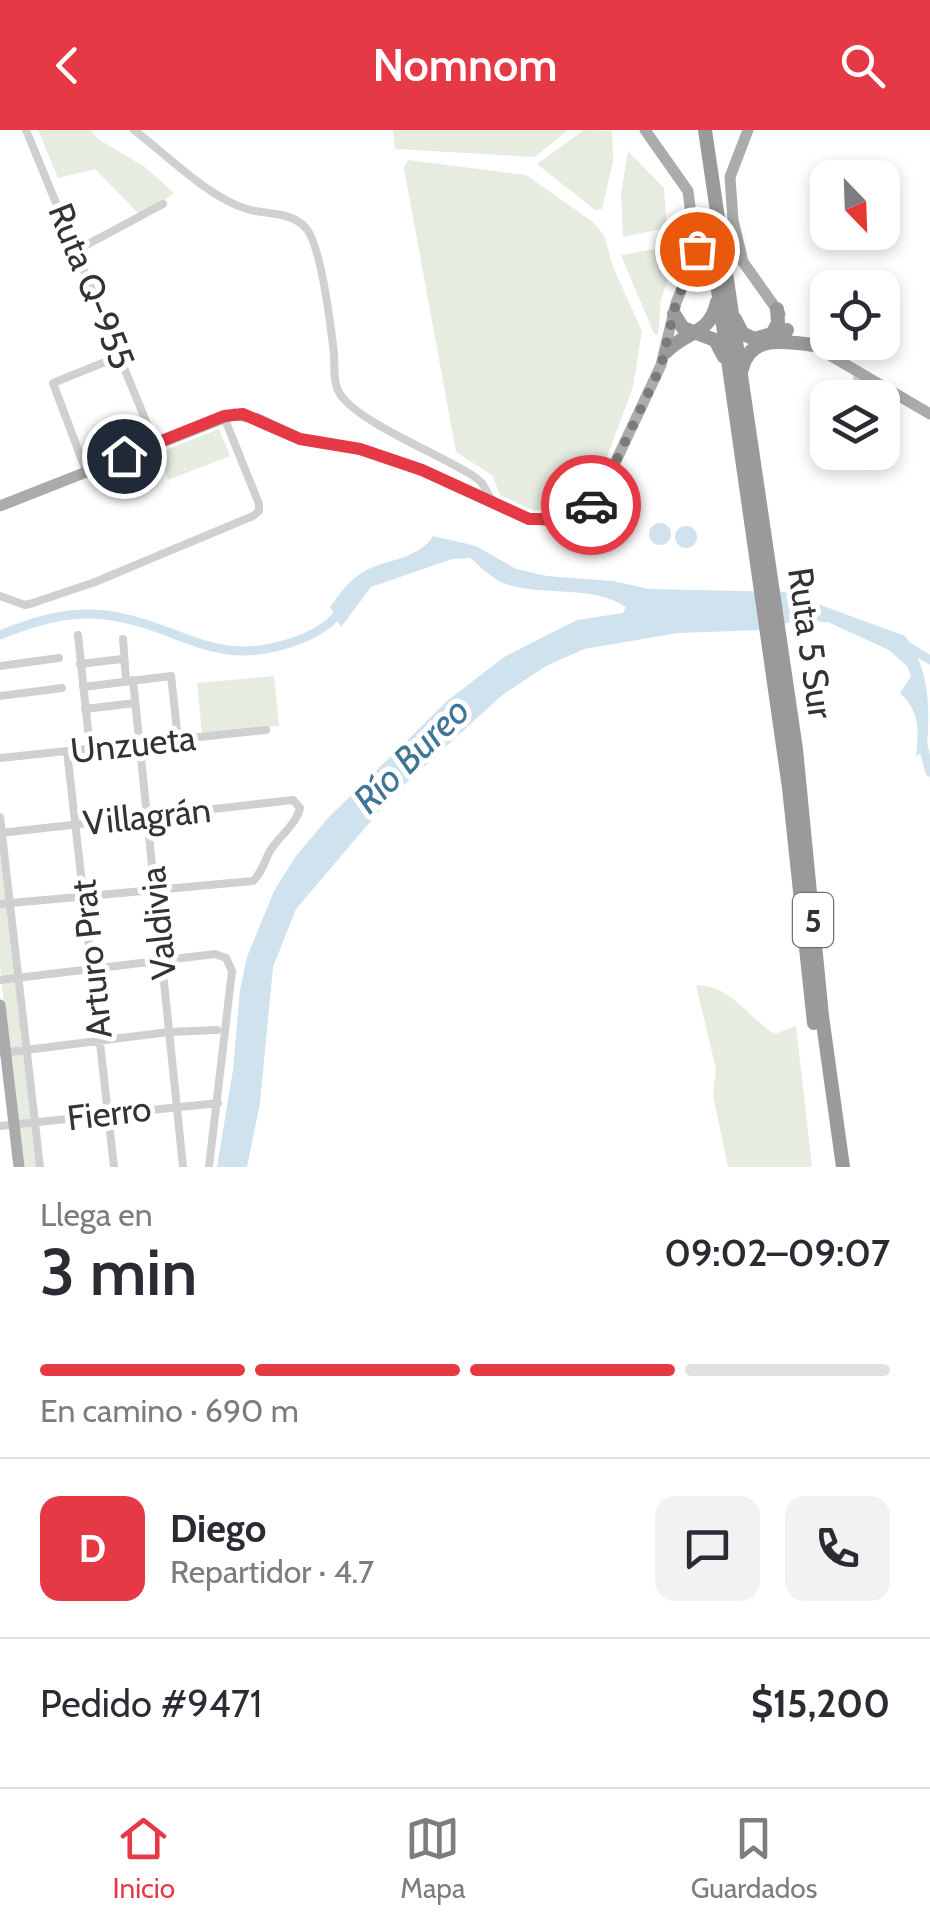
<!DOCTYPE html>
<html lang="es">
<head>
<meta charset="utf-8">
<style>
  body { margin:0; font-family:Cabin,sans-serif; background:#f2f2f3; color:#2b2b33; height:100vh; display:flex; flex-direction:column; font-size:38px; white-space:nowrap }
  * { box-sizing:border-box; margin:0 }
  p { font-size:32px; color:#7c7c81 }
  .icon { flex:none; width:55px; height:55px; fill:none; stroke:currentColor; stroke-width:2; stroke-linecap:round; stroke-linejoin:round }
  .map { position:relative; height:1037px; overflow:hidden }
  .panel { display:flex; flex-direction:column; background:#fff; flex:1 }
  .panel>* { flex:none }
  .needle { width:65px; rotate:157deg }
  .controls { position:absolute; left:810px; top:30px; display:grid; gap:20px }
  .controls a { display:grid; place-items:center; width:90px; height:90px; border-radius:20px; background:#fff; box-shadow:0 5px 15px #0003; font-size:50px }
  .pin { position:absolute; display:grid; place-items:center; width:85px; height:85px; color:#fff; margin:-42px; border:5px solid #fff; border-radius:50%; box-shadow:0 2px 10px #0007 }
  .courier { position:absolute; display:grid; place-items:center; width:100px; height:100px; margin:-50px; border:8px solid #e63946; border-radius:50%; background:#fff; color:#222; box-shadow:0 2px 12px #0007 }
  .headline em { font-style:normal; font-weight:600 }
  .headline div { display:flex; flex-direction:column-reverse }
  .headline { display:flex; align-items:center; justify-content:space-between; height:170px; padding:0 40px }
  h1 { font-size:65px; font-weight:600; line-height:75px }
  .bar { display:grid; grid-template-columns:repeat(4,1fr); gap:15px 10px; align-content:center; height:120px; padding:0 40px }
  .bar i { height:12px; border-radius:8px; background:#e1e1e2 }
  .bar .current { background:#e63946 }
  .bar p { grid-column:span 4 }
  .line { display:flex; align-items:center; gap:25px; padding:0 40px; border-top:2px solid #e1e1e2 }
  .line div { flex:1 }
  .round { display:grid; place-items:center; flex:none; width:105px; height:105px; border-radius:20px; background:#f2f2f3 }
  header { display:flex; justify-content:space-between; align-items:center; height:130px; padding:0 40px; background:#e63946; color:#fff; font-size:45px; font-weight:600 }
  .menu { display:flex; justify-content:space-around; align-items:center; height:140px; border-top:2px solid #e1e1e2; background:#fff; font-size:28px; color:#7c7c81 }
  .menu a { display:grid; justify-items:center; gap:5px }
  .menu .current { color:#e63946 }
  .map>svg:first-child { display:block }
  .green { fill:#e6ecdf }
  .water { fill:#cfe2ee }
  .lines { fill:none; stroke-linecap:round; stroke-linejoin:round }
  .river { stroke:#cfe2ee; stroke-width:9 }
  .minor { stroke:#d0d0d0; stroke-width:8 }
  .major { stroke:#ababab; stroke-width:11 }
  .highway { stroke:#9a9a9a; stroke-width:14 }
  .done { stroke:#7a7a7a; stroke-width:10; stroke-dasharray:0 18 }
  .route { stroke:#e63946; stroke-width:12 }
  .labels { text-anchor:middle; dominant-baseline:central; stroke-width:10; stroke-linejoin:round; paint-order:stroke }
  .shield { fill:#fff; stroke:#707070; stroke-width:2.5 }
  .shield-label { font-size:32px; font-weight:bold; fill:#333 }
  .street-label { font-size:35px; fill:#333; stroke:#fff }
  .water-label { font-size:38px; font-style:italic; fill:#3f7597; stroke:#fff }
</style>
</head>
<body>
<header><svg class="icon" aria-label="back" viewBox="0 0 24 24"><path d="M15 5l-7 7 7 7"/></svg>Nomnom<svg class="icon" aria-label="search" viewBox="0 0 24 24"><circle cx="10" cy="10" r="6"/><path d="M15 15l6 6"/></svg></header>
<div class="map">
<svg width="930" height="1037" viewBox="0 0 930 1037">
  <rect width="100%" height="100%" fill="#fff"/>
  <path class="green" d="M38 0H91L98 9 145 37 174 63 141 86 95 39 58 48Z
    M393 0H568L535 27 395 19Z
    M584 0 612 1 613 31 602 79 595 80 537 34Z
    M628 21 664 58 667 98 623 107 621 64Z
    M408 30 526 45 593 92 604 105 613 137 642 201 633 257 605 332 581 371 534 381 500 365 492 345 456 322 404 38Z
    M673 116 671 142 661 169 658 205 654 204 621 125Z
    M219 299 230 326 168 350 158 323Z
    M274 546 279 596 202 603 197 553Z
    M0 722 36 1037H22L0 838Z
    M696 855C734 857 743 884 775 904L796 896 812 1037H728L713 965 716 939Z"/>
  <path class="water" d="M649 404a11 11 0 1 1 22 0a11 11 0 1 1-22 0Z
    M675 407a11 11 0 1 1 22 0a11 11 0 1 1-22 0Z
    M433 406 476 416 516 439 547 446 613 451 649 459 785 462 905 506C930 539 930 577 927 617L916 627C919 600 920 582 900 563L911 546 907 536 889 520 828 492 794 491 762 500 678 503 584 519 546 536 501 566 392 666 296 779 273 837 260 973 247 1037H217L233 940 240 860 247 827 274 761 296 726 328 688 447 571 504 527 577 490 623 483 626 477C593 455 545 466 509 455 494 451 482 438 470 428L452 429 371 457 341 497 330 477C340 464 348 451 363 442 385 429 418 430 433 406Z"/>
  <g class="lines">
    <path class="river" d="M0 505C34 491 68 481 105 485 179 494 211 539 290 513 311 506 327 498 341 481
      M907 516 930 530
      M922 612 930 642"/>
    <path class="minor" d="M26 0 155 313
      M134 0C166 24 209 68 247 79 266 85 290 81 305 97 321 113 331 198 334 224 335 239 332 255 343 268 365 295 441 325 475 347L482 353 492 371
      M77 120 163 74
      M856 268 858 240
      M840 324 846 322
      M86 341 53 253 120 226
      M0 466 25 475 33 473 95 452 253 386 259 381V374L224 287
      M78 505 90 619
      M123 509 126 550
      M80 534 122 529
      M0 536 59 528
      M133 550 183 1037
      M83 557 171 546 178 609
      M0 566 62 558
      M85 579 135 573
      M67 621 114 1037
      M0 628 266 600
      M0 687 40 1037
      M0 703 293 670 300 678C296 695 279 706 270 721 264 732 262 743 253 751L0 774
      M0 850 215 824 226 828 232 841 209 1037
      M2 923 169 902 217 900
      M0 996 218 973"/>
    <path class="major" d="M748 0 730 47 733 90 743 132 780 184
      M809 213 930 284
      M0 376 234 284 258 289 300 309 360 319 422 340 529 389 557 391 585 381 608 348 661 235 676 173 696 124 688 61 645 0
      M0 875 19 1037"/>
    <path class="highway" d="M705 0 796 619 822 886 843 1037
      M711 111 789 658 814 893
      M674 184 683 198 715 210 724 227
      M735 189 742 203 754 209 787 200
      M772 204 778 193 777 179
      M666 222C687 200 710 205 717 172
      M742 239C750 203 786 212 814 215"/>
  </g>
  <g class="lines">
    <path class="done" d="M591 375 608 348 661 236 676 173 697 119"/>
    <path class="route" d="M124 326 224 286 243 284 300 309 360 319 422 340 529 389H564L591 375"/>
  </g>
  <g class="labels">
    <rect class="shield" x="793" y="763" width="40" height="54" rx="8"/>
    <g class="shield-label">
      <text x="813" y="790">5</text>
    </g>
    <g class="street-label">
      <text transform="translate(92 156) rotate(68)">Ruta Q-955</text>
      <text transform="translate(811 513) rotate(82)">Ruta 5 Sur</text>
      <text transform="translate(133 614) rotate(-6)">Unzueta</text>
      <text transform="translate(147 686) rotate(-6)">Villagrán</text>
      <text transform="translate(158 793) rotate(-96)">Valdivia</text>
      <text transform="translate(91 829) rotate(-96)">Arturo Prat</text>
      <text transform="translate(109 983) rotate(-7)">Fierro</text>
    </g>
    <g class="water-label">
      <text transform="translate(411 625) rotate(-45)">Río Bureo</text>
    </g>
  </g>
</svg>
<div class="controls">
<a><svg class="needle" viewBox="-14 -14 28 28"><path d="M0-13l5 13h-10z" fill="#e53935"/><path d="M0 13l5-13h-10z" fill="#7c7c81"/></svg></a>
<a><svg class="icon" aria-label="locate" viewBox="0 0 24 24"><circle cx="12" cy="12" r="6"/><path d="M12 2v4M12 18v4M2 12h4M18 12h4"/></svg></a>
<a><svg class="icon" aria-label="layers" viewBox="0 0 24 24"><path d="M12 4l9 5-9 5-9-5zM3 14l9 5 9-5"/></svg></a>
</div>
<div class="pin" style="left:697px;top:119px;background:#ea580c"><svg class="icon" aria-label="bag" viewBox="0 0 24 24"><path d="M5 8h14l-1 12H6zM9 8a3 3 0 0 1 6 0"/></svg></div>
<div class="pin" style="left:124px;top:326px;background:#1f2937"><svg class="icon" aria-label="home" viewBox="0 0 24 24"><path d="M3 11l9-7 9 7M6 9v11h12V9"/></svg></div>
<div class="courier" style="left:591px;top:375px"><svg class="icon" aria-label="car" viewBox="0 0 24 24"><path d="M5 17H2v-5l4-1 3-4h7l3 4 3 1v5h-3M9 17h6M6 11h13"/><circle cx="7" cy="17" r="2"/><circle cx="17" cy="17" r="2"/></svg></div>
</div>
<section class="panel">
<div class="headline"><div><h1>3 min</h1><p>Llega en</p></div><em>09:02–09:07</em></div>
<div class="bar"><i class="current"></i><i class="current"></i><i class="current"></i><i></i><p>En camino · 690 m</p></div>
<div class="line" style="height:180px"><b class="round" style="background:#e63946;color:#fff">D</b><div><b>Diego</b><p>Repartidor · 4.7</p></div><a class="round"><svg class="icon" aria-label="chat" viewBox="0 0 24 24"><path d="M4 5h16v11H9l-5 4z"/></svg></a><a class="round"><svg class="icon" aria-label="phone" viewBox="0 0 24 24"><path d="M5 4h4l2 5-3 2q2 4 5 5l2-3 5 2v4C11 20 4 13 5 4z"/></svg></a></div>
<div class="line" style="height:130px"><div>Pedido #9471</div><b>$15,200</b></div>
</section>
<nav class="menu">
<a class="current"><svg class="icon" aria-label="home" viewBox="0 0 24 24"><path d="M3 11l9-7 9 7M6 9v11h12V9"/></svg>Inicio</a>
<a><svg class="icon" aria-label="map" viewBox="0 0 24 24"><path d="M3 6l6-2 6 2 6-2v14l-6 2-6-2-6 2zM9 4v14M15 6v14"/></svg>Mapa</a>
<a><svg class="icon" aria-label="saved" viewBox="0 0 24 24"><path d="M7 4h10v16l-5-4-5 4z"/></svg>Guardados</a>
</nav>
</body>
</html>
